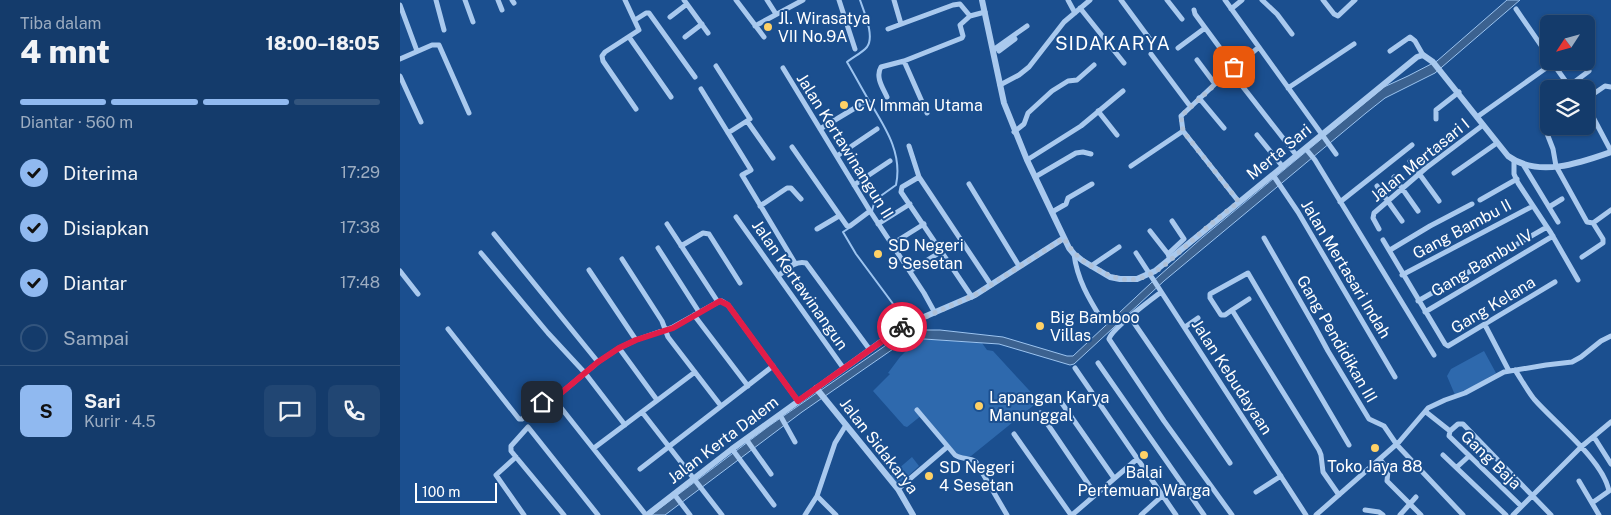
<!DOCTYPE html>
<html lang="id">
<head>
<meta charset="utf-8">
<style>
  body { margin:0; font-family:"Public Sans",sans-serif; background:#214673; color:#f1f3f6; height:100vh; display:flex; flex-direction:column; font-size:19px; white-space:nowrap }
  * { box-sizing:border-box; margin:0 }
  p { font-size:16px; color:#9dadc1 }
  .icon { flex:none; width:28px; height:28px; fill:none; stroke:currentColor; stroke-width:2; stroke-linecap:round; stroke-linejoin:round }
  .map { position:relative; flex:1; overflow:hidden }
  .panel { display:flex; flex-direction:column; background:#143b6b; width:400px }
  .panel>* { flex:none }
  .needle { width:32px; rotate:234deg }
  .buttons { position:absolute; left:1140px; top:15px; display:grid; gap:10px }
  .buttons a { display:grid; place-items:center; width:55px; height:55px; border-radius:8px; background:#143b6b; box-shadow:0 1px 4px #0004,0 0 0 1px #33557e; font-size:25px }
  .scale { position:absolute; left:15px; bottom:12px; width:82px; box-sizing:border-box; padding-left:5px; border:2px solid #fff; border-top:0; font-size:14px; line-height:18px; white-space:nowrap; color:#fff; -webkit-text-stroke:4px #1b4f8f; paint-order:stroke }
  .pin { position:absolute; display:grid; place-items:center; width:42px; height:42px; color:#fff; margin:-21px; border-radius:10px; box-shadow:0 2px 8px #0006 }
  .courier { position:absolute; display:grid; place-items:center; width:50px; height:50px; margin:-25px; border:4px solid #e11d48; border-radius:50%; background:#fff; color:#222; box-shadow:0 1px 6px #0007 }
  .head em { font-style:normal; font-weight:800 }
  .head div { display:flex; flex-direction:column-reverse }
  .head { display:flex; align-items:center; justify-content:space-between; height:85px; padding:0 20px }
  h1 { font-size:32px; font-weight:800; line-height:38px }
  .bar { display:grid; grid-template-columns:repeat(4,1fr); gap:8px 5px; align-content:center; height:60px; padding:0 20px }
  .bar i { height:6px; border-radius:4px; background:#33557e }
  .bar .on { background:#90b9f0 }
  .bar p { grid-column:span 4 }
  .line { display:flex; align-items:center; gap:12px; padding:0 20px; border-top:1px solid #33557e }
  .line div { flex:1 }
  .round { display:grid; place-items:center; flex:none; width:52px; height:52px; border-radius:8px; background:#214673 }
  ol { padding:0 20px; list-style:none }
  li { display:flex; align-items:center; gap:15px; height:55px }
  li p { margin-inline-start:auto }
  li .icon { padding:5px; border-radius:50%; background:#90b9f0; color:#111; stroke-width:4 }
  li:last-child { color:#9dadc1 }
  li i { width:28px; height:28px; border:2px solid #33557e; border-radius:50% }
  main { display:flex; flex:1; min-height:0 }
  .map>svg:first-child { display:block }
  .green { fill:#2e69ad }
  .water { fill:#3c6290; stroke:#9cc4f0 }
  .lines { fill:none; stroke-linecap:round; stroke-linejoin:round }
  .stream { stroke:#9cc4f0; stroke-width:2 }
  .minor { stroke:#a9c9ee; stroke-width:5 }
  .tertiary { stroke:#a9c9ee; stroke-width:6 }
  .done { stroke:#afc1d8; stroke-width:5; stroke-dasharray:0 9 }
  .route { stroke:#e11d48; stroke-width:6 }
  .poi-dot { fill:#ffd166; stroke:#1b4f8f; stroke-width:2 }
  .labels { text-anchor:middle; dominant-baseline:central; stroke-width:4; stroke-linejoin:round; paint-order:stroke }
  .poi-label { font-size:16px; fill:#fff; stroke:#1b4f8f; text-anchor:start }
  .street-label { font-size:16px; fill:#fff; stroke:#1b4f8f }
  .quarter-label { font-size:19px; letter-spacing:1px; fill:#fff; stroke:#1b4f8f }
</style>
</head>
<body>
<main>
<section class="panel">
<div class="head"><div><h1>4 mnt</h1><p>Tiba dalam</p></div><em>18:00–18:05</em></div>
<div class="bar"><i class="on"></i><i class="on"></i><i class="on"></i><i></i><p>Diantar · 560 m</p></div>
<ol>
<li><svg class="icon" aria-label="check" viewBox="0 0 24 24"><path d="M5 12l5 5 9-10"/></svg>Diterima<p>17:29</p></li>
<li><svg class="icon" aria-label="check" viewBox="0 0 24 24"><path d="M5 12l5 5 9-10"/></svg>Disiapkan<p>17:38</p></li>
<li><svg class="icon" aria-label="check" viewBox="0 0 24 24"><path d="M5 12l5 5 9-10"/></svg>Diantar<p>17:48</p></li>
<li><i></i>Sampai</li>
</ol>
<div class="line" style="height:90px"><b class="round" style="background:#90b9f0;color:#111">S</b><div><b>Sari</b><p>Kurir · 4.5</p></div><a class="round"><svg class="icon" aria-label="chat" viewBox="0 0 24 24"><path d="M4 5h16v11H9l-5 4z"/></svg></a><a class="round"><svg class="icon" aria-label="phone" viewBox="0 0 24 24"><path d="M5 4h4l2 5-3 2q2 4 5 5l2-3 5 2v4C11 20 4 13 5 4z"/></svg></a></div>
</section>
<div class="map">
<svg width="1211" height="515" viewBox="0 0 1211 515">
  <rect width="100%" height="100%" fill="#1b4f8f"/>
  <path class="green" d="M515 338 582 343 587 350 593 351 639 401 571 456 560 457 522 415 507 427 504 426 473 391 490 374 488 373 500 357 508 349 505 345Z
    M1084 351 1096 373 1066 391 1055 395 1047 376 1051 369Z
    M512 457 519 466 498 485 490 476Z"/>
  <path class="water" d="M1107 0H1120L1035 73 985 98 966 113 764 281 674 364 670 365 599 344 509 338 402 412 265 515H251L369 426 508 330H540L603 337 667 356H673L751 283 803 237 984 87 1008 76 1037 61Z"/>
  <g class="lines">
    <path class="stream" d="M460 0C464 12 475 36 467 47 462 53 453 57 447 62 454 74 461 87 468 99 484 126 503 152 496 185L475 200 472 211
      M449 228 443 232 456 254 505 320"/>
    <path class="minor" d="M36 0 44 30
      M65 0 73 22
      M98 0 102 10
      M112 0 114 3
      M225 0 239 30 205 52 202 56 203 61 236 109
      M284 0 308 33
      M336 0 364 37
      M367 0 376 14
      M439 0 455 49
      M494 0 501 24
      M668 0 675 13
      M721 0 752 42
      M767 0 782 19
      M825 0 936 154
      M862 0 877 14 892 34
      M923 0 934 14 938 16 955 0
      M0 5 17 51
      M680 8 724 63
      M831 9 842 0
      M1116 9 1149 57
      M794 10 795 14 834 67
      M270 17 287 4
      M235 20 246 13H249L295 77
      M355 26 403 0
      M488 29 553 5 560 4 570 16 585 12
      M229 37 271 97
      M285 37 302 24
      M778 48 805 28
      M593 50 627 26
      M599 51 615 39
      M990 51 1010 37 1015 41 1023 55
      M751 54 790 106
      M0 59 32 45H39L69 113
      M797 60 815 84
      M504 61 527 113
      M1152 62 1169 86
      M316 66 350 119 328 133
      M383 68 470 211 524 293 535 313
      M832 73 897 156
      M0 76 21 122
      M600 85 619 75 629 67 664 22 690 0
      M888 88 954 44
      M301 89 351 170 342 175 395 263
      M1165 89 1189 71
      M487 97C483 88 475 77 481 67L504 61 562 38 563 36 560 25 570 16
      M799 98 824 128
      M1186 99 1205 86 1211 87
      M698 111 717 135
      M1077 117 1156 61
      M1036 119V110L1059 92
      M1194 119 1211 151
      M347 121 373 158
      M420 129 465 102
      M1146 131 1153 149 1156 166 1187 222 1193 223 1211 210
      M614 132 624 124 628 113 652 91 668 81 677 80 694 65
      M857 135 883 167
      M509 146 519 177 591 285
      M392 147 447 226H450L470 211
      M906 149 915 160 1034 355
      M437 156 477 129
      M627 160 681 126 723 91
      M1010 161 1039 201
      M1114 161V174L1118 183 1151 233 1178 280
      M731 166 783 131
      M1124 166 1158 222
      M1054 173 1097 143
      M873 175 898 212 995 377
      M519 177 502 187 501 192 572 297
      M635 177 676 153 683 152 691 154
      M994 177 1018 211
      M569 184 619 266
      M454 185 490 161
      M977 186 1002 221
      M1080 200 1117 179
      M839 202 783 131 781 116 815 84 859 47
      M940 202 1012 145
      M360 206 387 188H391L401 199
      M1149 207 1162 199
      M652 212 666 204 668 198 692 184
      M336 217 444 369
      M267 224 318 302
      M478 224 510 204
      M417 229 439 216
      M979 229 973 218 974 213 1026 168 1083 125
      M750 231 768 254 769 257
      M94 234 198 362
      M864 238 915 327 928 351 969 419 984 426 997 445 1063 515
      M983 240 1045 344 1048 346 1155 282
      M492 244 524 224
      M281 246 303 233 309 234 340 283
      M258 248 299 312
      M990 250 1030 226 1072 204
      M81 253 148 333 185 373 225 425
      M736 253 906 515
      M674 254C677 279 689 299 702 320
      M768 254 784 239 772 221
      M1182 257 1203 243V239L1193 223
      M222 259 262 321 268 337 321 406
      M691 266 719 247
      M189 270 236 340
      M0 271 18 294
      M510 271 542 251
      M1002 275 1133 206
      M378 276C386 270 395 260 406 263L470 350
      M761 292C750 301 712 328 709 339L764 421 832 515
      M849 299 832 310 919 450 921 455 923 472 939 495
      M1018 301 1147 227
      M832 310 825 315H821L810 298V294L848 273 949 445
      M1025 312 1153 236
      M294 315 348 386
      M730 317 830 463
      M1085 325 1109 371
      M785 327 798 318
      M48 329 119 419H122L142 402 154 399 198 362 219 348 236 340 273 327 318 302 322 301 328 305 398 401
      M219 348 257 400
      M698 363 804 515
      M675 368 776 515
      M1115 370C1121 379 1127 390 1134 399 1155 423 1203 460 1209 491L1192 503
      M154 399 246 515
      M661 402 714 478
      M517 410 555 455C562 460 570 457 576 462L607 515
      M242 412 322 515
      M1026 412 1050 431
      M640 413 695 494
      M380 415 395 442
      M614 434 671 515
      M1194 437 1211 464
      M346 439 371 474
      M194 448 295 372
      M332 449 374 505
      M1043 455 1106 515
      M116 457 96 475 124 515
      M980 459 988 471 987 481 1021 515
      M1057 467 1069 456
      M240 469 373 366
      M1179 481 1199 515
      M498 489 547 447
      M856 492 881 476
      M274 494 290 515
      M417 496 436 515
      M1121 506 1049 436 1050 431 1058 424H1063L1151 515
      M965 510 979 512 983 515
      M164 515 111 451V446L128 427 198 515
      M405 515 417 496 435 443 446 425
      M672 515 737 459
      M741 515 762 496
      M916 515 999 442 1028 408 1045 400 1065 393 1104 372 1146 365 1172 362 1181 357 1201 341 1211 336
      M1000 515 1016 497
      M1113 515 1181 447 1211 422"/>
    <path class="tertiary" d="M582 0 604 103 627 160 669 248 674 254 683 261 710 277 720 279H737L755 271 1017 57 1023 55 1033 62 1108 156C1138 178 1180 163 1211 152
      M416 388 498 489 513 515
      M247 515 332 449 503 326 575 295 664 238"/>
  </g>
  <g class="lines">
    <path class="done" d="M502 327 575 295 664 238C672 253 682 261 697 269 710 276 722 282 737 279 760 274 777 253 794 239 808 226 823 214 839 202L783 131 781 116 834 67"/>
    <path class="route" d="M142 402 154 399 198 362 219 348 236 340 273 328 320 301 328 305 398 401 502 327"/>
  </g>
  <g class="poi-dot">
    <circle cx="368" cy="27" r="5"/>
    <circle cx="444" cy="105" r="5"/>
    <circle cx="478" cy="254" r="5"/>
    <circle cx="640" cy="326" r="5"/>
    <circle cx="579" cy="406" r="5"/>
    <circle cx="975" cy="448" r="5"/>
    <circle cx="744" cy="455" r="5"/>
    <circle cx="529" cy="476" r="5"/>
  </g>
  <g class="labels">
    <g class="poi-label">
      <text x="378" y="18">Jl. Wirasatya<tspan x="378" dy="18">VII No.9A</tspan></text>
      <text x="454" y="105">CV Imman Utama</text>
      <text x="488" y="245">SD Negeri<tspan x="488" dy="18">9 Sesetan</tspan></text>
      <text x="650" y="317">Big Bamboo<tspan x="650" dy="18">Villas</tspan></text>
      <text x="589" y="397">Lapangan Karya<tspan x="589" dy="18">Manunggal</tspan></text>
      <text x="975" y="466" text-anchor="middle">Toko Jaya 88</text>
      <text x="539" y="467">SD Negeri<tspan x="539" dy="18">4 Sesetan</tspan></text>
      <text x="744" y="472" text-anchor="middle">Balai<tspan x="744" dy="18">Pertemuan Warga</tspan></text>
    </g>
    <g class="street-label">
      <text transform="translate(445 146) rotate(58)">Jalan Kertawinangun II</text>
      <text transform="translate(879 152) rotate(-39)">Merta Sari</text>
      <text transform="translate(1020 160) rotate(-39)">Jalan Mertasari I</text>
      <text transform="translate(1062 229) rotate(-28)">Gang Bambu II</text>
      <text transform="translate(1082 263) rotate(-31)">Gang Bambu IV</text>
      <text transform="translate(946 269) rotate(59)">Jalan Mertasari Indah</text>
      <text transform="translate(400 285) rotate(55)">Jalan Kertawinangun</text>
      <text transform="translate(1093 305) rotate(-31)">Gang Kelana</text>
      <text transform="translate(937 339) rotate(60)">Gang Pendidikan III</text>
      <text transform="translate(832 377) rotate(57)">Jalan Kebudayaan</text>
      <text transform="translate(323 440) rotate(-37)">Jalan Kerta Dalem</text>
      <text transform="translate(479 446) rotate(52)">Jalan Sidakarya</text>
      <text transform="translate(1091 460) rotate(44)">Gang Baja</text>
    </g>
    <g class="quarter-label">
      <text x="713" y="43">SIDAKARYA</text>
    </g>
  </g>
</svg>
<div class="buttons">
<a><svg class="needle" viewBox="-14 -14 28 28"><path d="M0-13l5 13h-10z" fill="#e53935"/><path d="M0 13l5-13h-10z" fill="#9dadc1"/></svg></a>
<a><svg class="icon" aria-label="layers" viewBox="0 0 24 24"><path d="M12 4l9 5-9 5-9-5zM3 14l9 5 9-5"/></svg></a>
</div>
<div class="scale">100 m</div>
<div class="pin" style="left:834px;top:67px;background:#ea580c"><svg class="icon" aria-label="bag" viewBox="0 0 24 24"><path d="M5 8h14l-1 12H6zM9 8a3 3 0 0 1 6 0"/></svg></div>
<div class="pin" style="left:142px;top:402px;background:#1f2937"><svg class="icon" aria-label="home" viewBox="0 0 24 24"><path d="M3 11l9-7 9 7M6 9v11h12V9"/></svg></div>
<div class="courier" style="left:502px;top:327px"><svg class="icon" aria-label="bike" viewBox="0 0 24 24"><circle cx="6" cy="16" r="4"/><circle cx="18" cy="16" r="4"/><path d="M6 16l4-8h5l3 8M10 8l3 8H6M13 5h3"/></svg></div>
</div>
</main>
</body>
</html>
